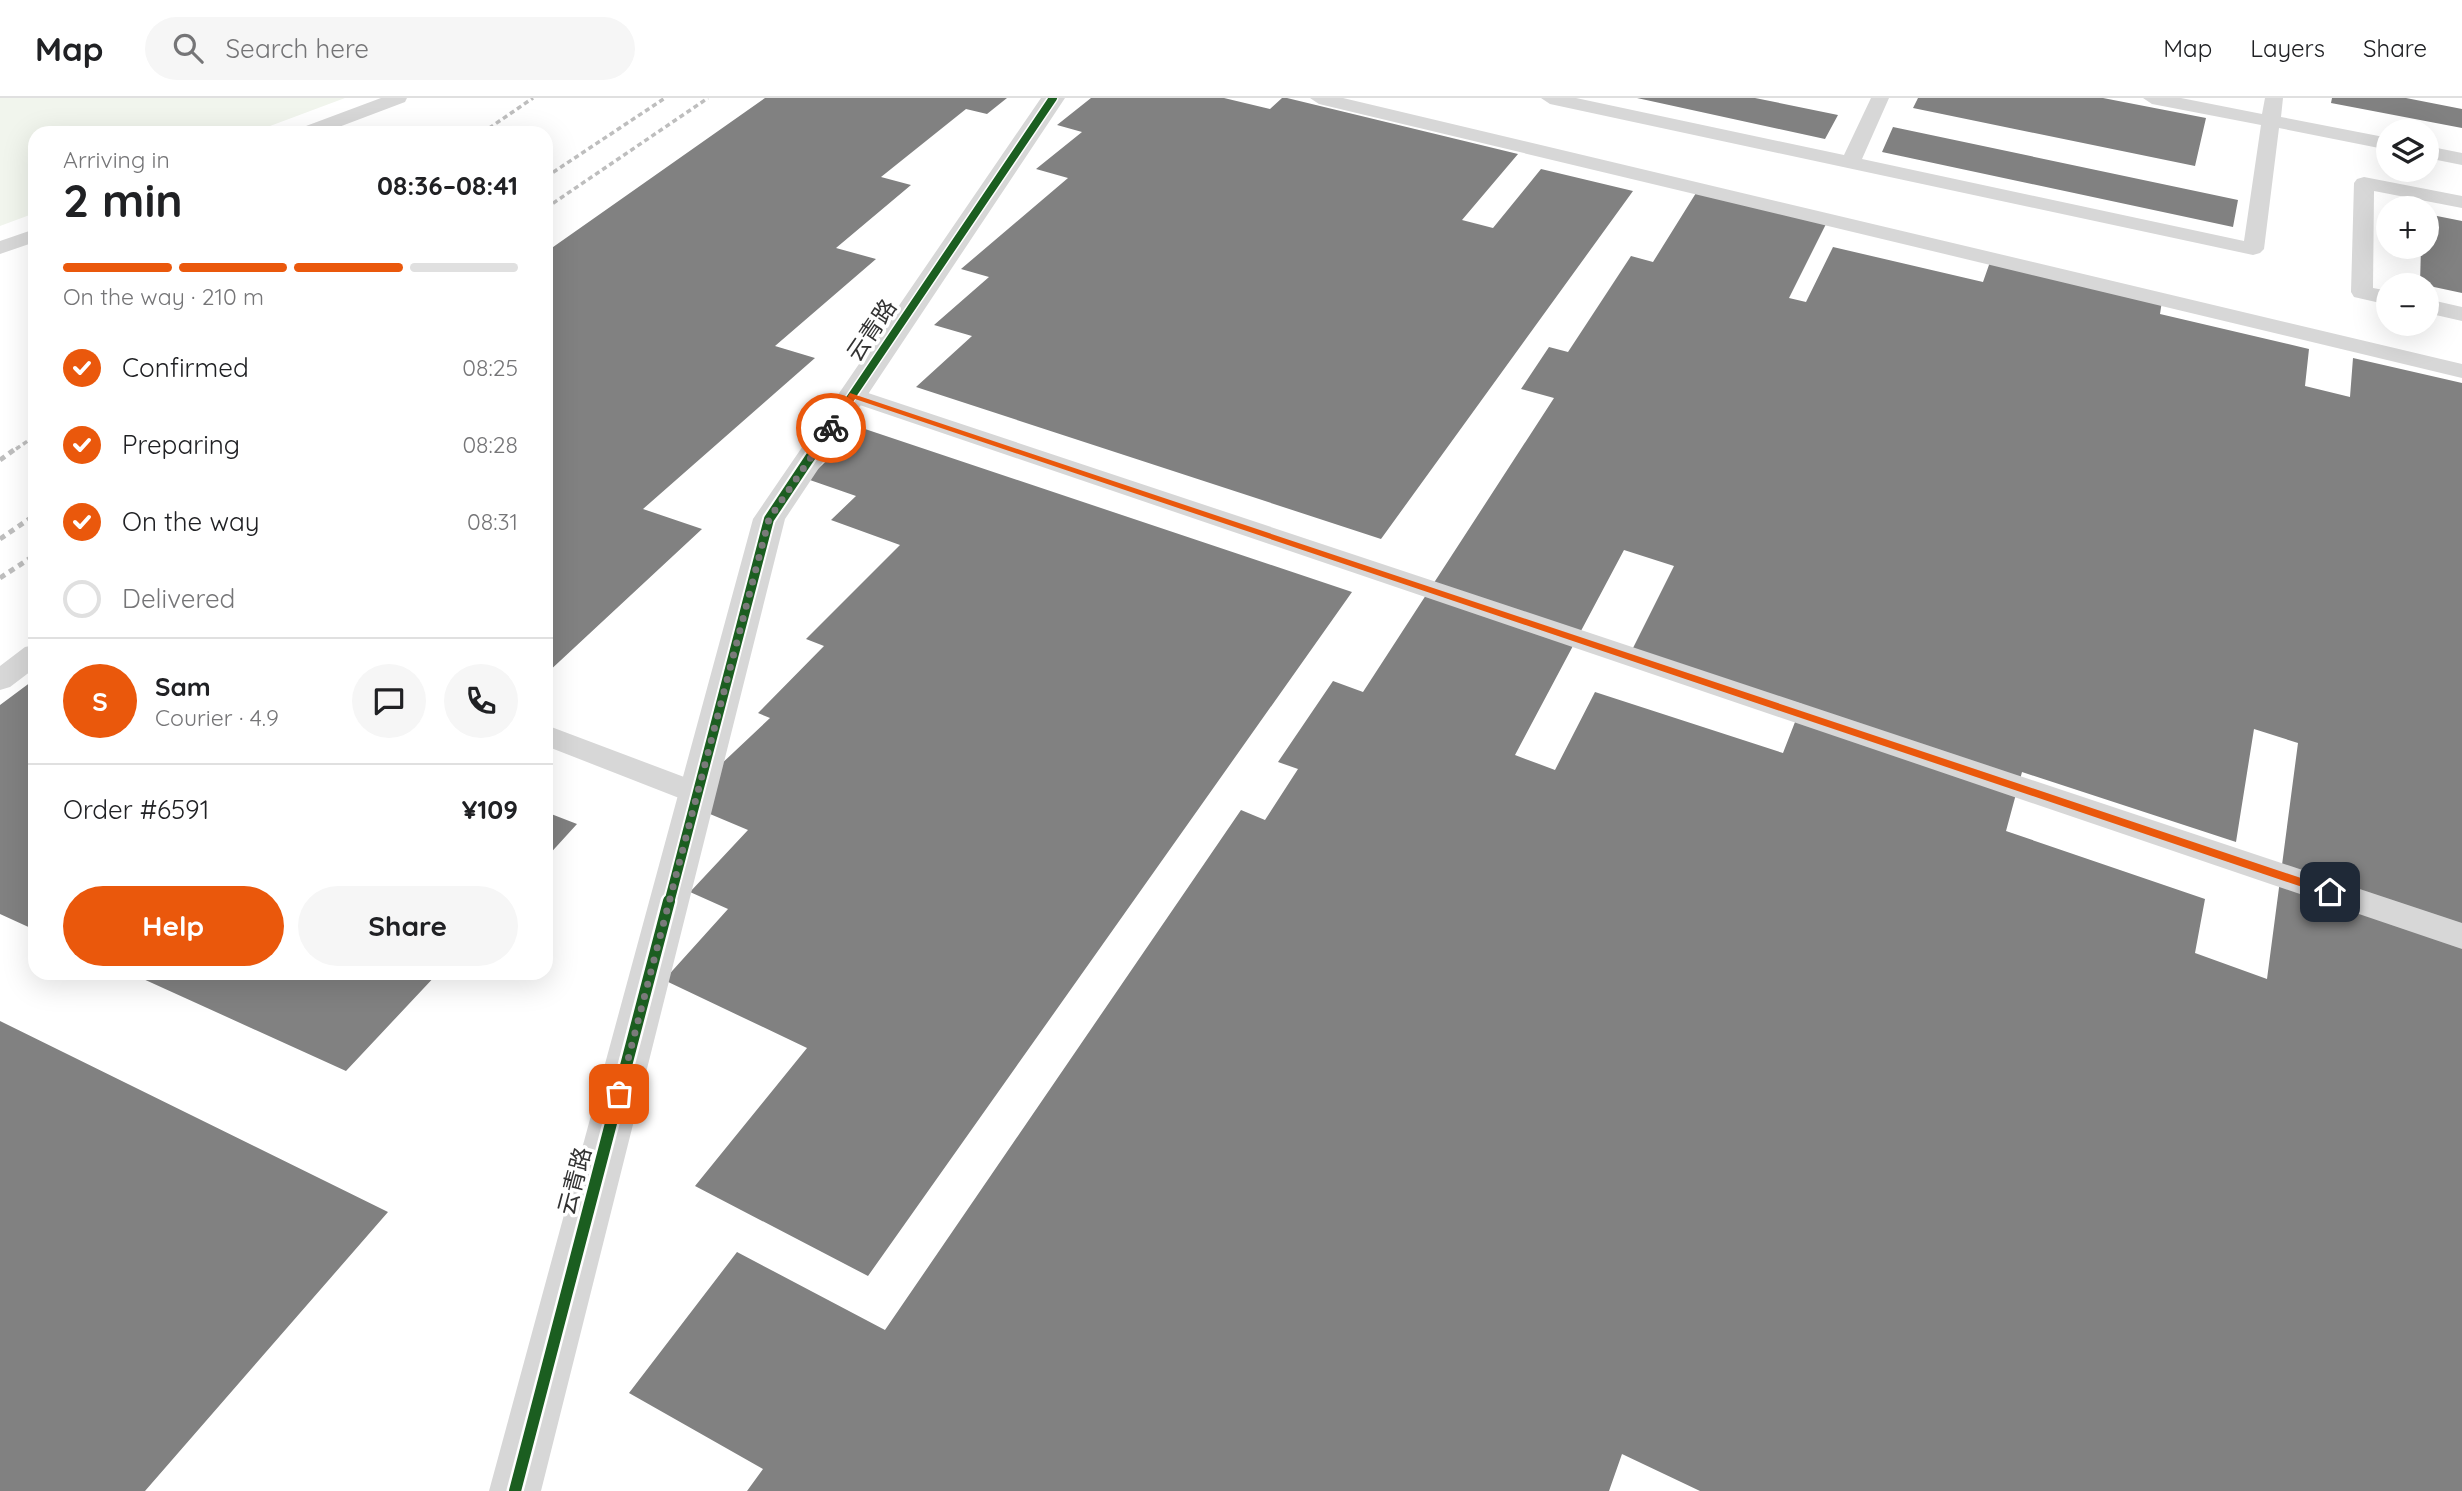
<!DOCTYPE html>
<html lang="en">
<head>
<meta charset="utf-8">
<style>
  body { margin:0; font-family:Quicksand,"Noto Sans SC",sans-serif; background:#f6f6f6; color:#202124; height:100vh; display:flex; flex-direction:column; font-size:26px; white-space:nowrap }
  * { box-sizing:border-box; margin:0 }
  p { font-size:23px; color:#757577 }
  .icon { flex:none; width:38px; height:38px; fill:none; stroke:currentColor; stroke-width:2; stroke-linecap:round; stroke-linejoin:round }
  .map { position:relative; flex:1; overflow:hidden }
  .side { position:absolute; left:28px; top:28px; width:525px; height:854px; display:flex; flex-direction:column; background:#fff; border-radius:21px; box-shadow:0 7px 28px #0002 }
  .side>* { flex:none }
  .controls { position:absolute; left:2376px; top:21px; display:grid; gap:14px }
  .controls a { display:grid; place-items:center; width:63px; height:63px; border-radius:50%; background:#fff; box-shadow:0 7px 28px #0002; font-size:35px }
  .pin { position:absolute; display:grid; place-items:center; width:60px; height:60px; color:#fff; margin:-30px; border-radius:14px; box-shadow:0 4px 10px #0006 }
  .courier { position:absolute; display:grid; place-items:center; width:70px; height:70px; margin:-35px; border:5px solid #ea580c; border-radius:50%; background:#fff; color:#222; box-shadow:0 2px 9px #0007 }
  .summary em { font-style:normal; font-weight:700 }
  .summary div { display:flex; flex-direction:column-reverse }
  .summary { display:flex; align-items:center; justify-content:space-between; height:119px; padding:0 35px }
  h1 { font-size:46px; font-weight:700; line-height:52px }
  .bar { display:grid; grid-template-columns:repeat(4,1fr); gap:10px 7px; align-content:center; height:84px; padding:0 35px }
  .bar i { height:9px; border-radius:5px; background:#e0e0e0 }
  .bar .active { background:#ea580c }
  .bar p { grid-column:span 4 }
  .line { display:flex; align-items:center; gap:18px; padding:0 35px; border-top:2px solid #e0e0e0 }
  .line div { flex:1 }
  .round { display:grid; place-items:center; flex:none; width:74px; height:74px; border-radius:37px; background:#f6f6f6 }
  ol { padding:0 35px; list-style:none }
  li { display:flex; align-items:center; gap:21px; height:77px }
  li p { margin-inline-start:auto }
  li .icon { padding:7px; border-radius:50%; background:#ea580c; color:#fff; stroke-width:4 }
  li:last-child { color:#757577 }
  li i { width:38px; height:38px; border:4px solid #e0e0e0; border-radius:50% }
  .cta { display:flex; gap:14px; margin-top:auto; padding:14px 35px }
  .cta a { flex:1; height:80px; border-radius:42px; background:#ea580c; color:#fff; font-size:28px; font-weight:700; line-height:80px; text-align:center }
  .cta a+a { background:#f6f6f6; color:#202124 }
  header { display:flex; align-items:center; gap:42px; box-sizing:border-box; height:98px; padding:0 35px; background:#fff; border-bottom:2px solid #e0e0e0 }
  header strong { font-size:33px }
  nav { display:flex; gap:38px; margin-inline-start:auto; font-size:24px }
  .search { width:490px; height:63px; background:#f6f6f6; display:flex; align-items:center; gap:18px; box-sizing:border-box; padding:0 24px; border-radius:38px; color:#757577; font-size:26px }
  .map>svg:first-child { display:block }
  .green { fill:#f1f5ed }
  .building { fill:#818181; fill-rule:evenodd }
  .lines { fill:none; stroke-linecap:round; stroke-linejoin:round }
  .service { fill:#d7d7d7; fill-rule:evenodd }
  .minor { fill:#d7d7d7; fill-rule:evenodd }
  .rail-far1 { stroke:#bebebe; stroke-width:3.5; stroke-dasharray:5 3.5; stroke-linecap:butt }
  .rail { stroke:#bebebe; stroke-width:5; stroke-dasharray:6 5; stroke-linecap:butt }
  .cycleway-far2-casing { stroke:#fff; stroke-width:11 }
  .cycleway-far1-casing { stroke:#fff; stroke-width:14 }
  .cycleway-casing { stroke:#fff; stroke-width:17 }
  .cycleway-far2 { stroke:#1b5e20; stroke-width:8 }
  .cycleway-far1 { stroke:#1b5e20; stroke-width:10 }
  .cycleway { stroke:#1b5e20; stroke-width:12 }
  .route { fill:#ea580c }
  .done { stroke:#7a7a7a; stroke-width:7; stroke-dasharray:0 12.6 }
  .labels { text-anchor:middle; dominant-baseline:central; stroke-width:7; stroke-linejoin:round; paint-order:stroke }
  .street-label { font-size:23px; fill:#333; stroke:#fff }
</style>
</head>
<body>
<header>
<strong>Map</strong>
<div class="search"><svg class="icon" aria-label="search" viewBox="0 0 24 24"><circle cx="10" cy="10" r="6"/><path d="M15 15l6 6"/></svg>Search here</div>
<nav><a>Map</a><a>Layers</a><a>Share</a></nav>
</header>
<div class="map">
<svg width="2462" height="1393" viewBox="0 0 2462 1393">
  <rect width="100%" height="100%" fill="#fff"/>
  <path class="green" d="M0 0H345L251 35H35V115L0 128Z"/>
  <path class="building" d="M765 0H1007L987 16 966 11 881 79 911 87 836 150 876 161 775 248 815 260 643 411 702 431 546 576V154Z
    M1091 0H1224L1270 11 1282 0H1287L1518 56 1462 122 1493 130 1541 71 1633 93 1381 441 916 289 972 238 934 227 989 179 961 171 1068 80 1036 71 1082 34 1057 27Z
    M1637 0H1755L1838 17 1825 41Z
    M1918 0H2103L2206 20 2195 68 1913 10Z
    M2332 0H2406L2462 11V30L2331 5Z
    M1893 29 2238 102 2233 129 1882 54Z
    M1696 95 1826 126 1789 200 1806 204 1833 149 1983 184 1990 164 2162 203 2160 216 2309 251 2305 288 2350 299 2353 260 2462 285V1393H1700L1622 1356 1609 1393H747L763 1371 629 1295 737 1154 885 1232 1241 712 1265 722 1298 671 1278 664 1333 583 1363 594 1554 300 1521 291 1549 249 1568 254 1631 158 1653 164ZM1624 452 1674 468 1632 552 1802 606 1783 655 1595 594 1555 672 1515 657ZM2254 631 2298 645 2267 881 2195 855 2205 801 2006 733 2022 674 2236 744Z
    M2427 116 2462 123V195L2420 186 2421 149H2427Z
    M862 330 1352 494 868 1178 695 1088 807 950 664 882 728 811 690 794 748 732 710 716 717 670 770 620 758 615 824 548 806 541 900 447 831 422 856 398 807 381Z
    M35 581V832L0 816V607Z
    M546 714 577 726 546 760Z
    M130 875H438L346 973Z
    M0 923 388 1114 145 1393H0Z"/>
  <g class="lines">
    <path class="service" d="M381 0H407L405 4 323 35H295L298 31Z
      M1310 0H1343L2462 266V280L1319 6Z
      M1541 0H1576L1844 57 1871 0H1889L1862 61 2244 143 2261 27 2152 6 2143 0H2181L2262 16 2265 0H2283L2281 19 2389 40V52L2279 30 2264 151 2260 155 2253 157 1550 6Z
      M2427 48 2462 55V67L2427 60Z
      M2364 79 2462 98V110L2374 93 2373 190 2389 193V207L2354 199 2351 194 2354 85 2357 81Z
      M35 131V144L0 156V143Z
      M2427 201 2462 209V223L2427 215Z
      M853 290 2462 825V851L845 302 841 297 845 292Z
      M35 547V570L10 589 0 592V568L25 549Z
      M546 627 708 688 712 696 708 704 697 707 546 648Z"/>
    <path class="minor" d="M1041 0H1065L785 421 541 1393H489L753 421Z"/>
    <path class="rail-far1" d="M482 35 533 0
      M546 79 665 0
      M546 110 708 0
      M16 351 35 338"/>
    <path class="rail" d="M0 362 18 349
      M0 441 35 417
      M0 480 35 457"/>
    <g class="cycleway-far2-casing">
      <path id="cycleway-far2" d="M816 351 1053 0"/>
    </g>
    <g class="cycleway-far1-casing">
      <path id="cycleway-far1" d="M669 805 769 421 817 349"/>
    </g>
    <g class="cycleway-casing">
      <path id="cycleway" d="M515 1393 669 803"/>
    </g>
    <use href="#cycleway-far2" class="cycleway-far2"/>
    <use href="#cycleway-far1" class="cycleway-far1"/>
    <use href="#cycleway" class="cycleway"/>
  </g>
  <path class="route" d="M850 295 2334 791 2336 794 2334 797H2326L855 301 834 332H828L826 330Z"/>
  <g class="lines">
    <path class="done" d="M619 996 769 421 831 330"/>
  </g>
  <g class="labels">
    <g class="street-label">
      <text transform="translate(871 232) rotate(-56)">云青路</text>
      <text transform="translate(574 1083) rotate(-75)">云青路</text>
    </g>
  </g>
</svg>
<div class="controls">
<a><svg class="icon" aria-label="layers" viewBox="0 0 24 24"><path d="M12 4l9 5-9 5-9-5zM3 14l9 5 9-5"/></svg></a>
<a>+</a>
<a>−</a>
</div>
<div class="pin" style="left:619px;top:996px;background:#ea580c"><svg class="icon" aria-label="bag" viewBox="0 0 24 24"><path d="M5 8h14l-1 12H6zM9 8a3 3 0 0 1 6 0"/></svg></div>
<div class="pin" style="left:2330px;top:794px;background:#1f2937"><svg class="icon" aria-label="home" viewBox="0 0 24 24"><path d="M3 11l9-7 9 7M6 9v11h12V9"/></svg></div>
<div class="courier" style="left:831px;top:330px"><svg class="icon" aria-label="bike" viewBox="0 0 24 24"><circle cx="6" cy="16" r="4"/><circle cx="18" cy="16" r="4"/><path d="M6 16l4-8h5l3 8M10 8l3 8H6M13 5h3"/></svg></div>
<section class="side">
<div class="summary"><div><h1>2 min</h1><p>Arriving in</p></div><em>08:36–08:41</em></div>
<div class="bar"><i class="active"></i><i class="active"></i><i class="active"></i><i></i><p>On the way · 210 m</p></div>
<ol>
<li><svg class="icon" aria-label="check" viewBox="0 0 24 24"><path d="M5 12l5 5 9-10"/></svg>Confirmed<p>08:25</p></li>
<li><svg class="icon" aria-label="check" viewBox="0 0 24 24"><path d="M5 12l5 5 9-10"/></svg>Preparing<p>08:28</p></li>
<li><svg class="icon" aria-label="check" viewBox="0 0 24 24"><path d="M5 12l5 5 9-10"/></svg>On the way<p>08:31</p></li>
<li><i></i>Delivered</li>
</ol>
<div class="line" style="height:126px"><b class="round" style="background:#ea580c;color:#fff">S</b><div><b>Sam</b><p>Courier · 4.9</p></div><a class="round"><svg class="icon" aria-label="chat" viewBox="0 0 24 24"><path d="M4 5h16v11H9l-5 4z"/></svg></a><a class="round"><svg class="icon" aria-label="phone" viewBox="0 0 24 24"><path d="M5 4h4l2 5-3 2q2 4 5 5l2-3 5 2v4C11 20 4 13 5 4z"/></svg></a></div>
<div class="line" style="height:91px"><div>Order #6591</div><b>¥109</b></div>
<div class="cta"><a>Help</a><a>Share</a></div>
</section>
</div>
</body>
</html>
